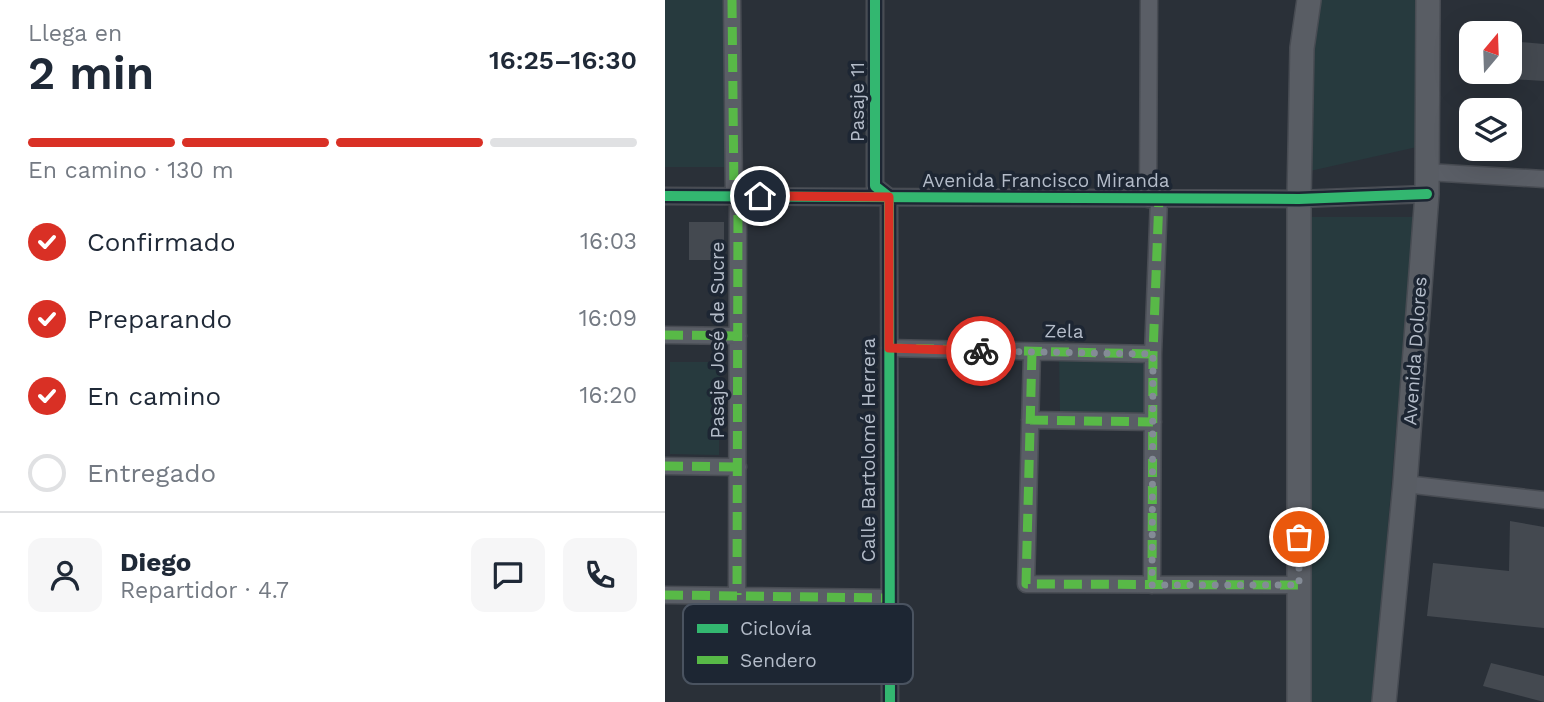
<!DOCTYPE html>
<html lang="es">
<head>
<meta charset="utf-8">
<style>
  body { margin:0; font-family:"Work Sans",sans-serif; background:#f6f6f7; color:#1f2937; height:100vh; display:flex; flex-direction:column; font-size:26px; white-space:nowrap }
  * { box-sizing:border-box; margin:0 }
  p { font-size:23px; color:#747a83 }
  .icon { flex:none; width:38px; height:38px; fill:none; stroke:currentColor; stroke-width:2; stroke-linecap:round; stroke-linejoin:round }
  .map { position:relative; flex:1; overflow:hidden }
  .panel { display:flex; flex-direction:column; background:#fff; width:665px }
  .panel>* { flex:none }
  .needle { width:46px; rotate:19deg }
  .tools { position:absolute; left:794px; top:21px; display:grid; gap:14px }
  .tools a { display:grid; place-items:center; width:63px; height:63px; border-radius:14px; background:#fff; box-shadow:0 7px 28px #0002; font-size:35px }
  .pin { position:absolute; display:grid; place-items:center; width:60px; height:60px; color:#fff; margin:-30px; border:4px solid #fff; border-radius:50%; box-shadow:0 2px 7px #0007 }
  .courier { position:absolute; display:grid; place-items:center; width:70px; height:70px; margin:-35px; border:5px solid #d93025; border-radius:50%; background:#fff; color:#222; box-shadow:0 2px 9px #0007 }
  .headline em { font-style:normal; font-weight:600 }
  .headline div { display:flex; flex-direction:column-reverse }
  .headline { display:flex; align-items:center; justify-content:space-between; height:119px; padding:0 28px }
  h1 { font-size:46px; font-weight:600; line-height:52px }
  .bar { display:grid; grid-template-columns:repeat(4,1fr); gap:10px 7px; align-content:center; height:84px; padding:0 28px }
  .bar i { height:9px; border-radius:5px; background:#e0e1e3 }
  .bar .current { background:#d93025 }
  .bar p { grid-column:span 4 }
  .line { display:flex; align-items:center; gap:18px; padding:0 28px; border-top:2px solid #e0e1e3 }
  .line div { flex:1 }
  .round { display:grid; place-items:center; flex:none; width:74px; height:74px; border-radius:14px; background:#f6f6f7 }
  ol { padding:0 28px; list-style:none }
  li { display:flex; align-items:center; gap:21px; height:77px }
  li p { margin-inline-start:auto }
  li .icon { padding:7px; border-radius:50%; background:#d93025; color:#fff; stroke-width:4 }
  li:last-child { color:#747a83 }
  li i { width:38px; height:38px; border:4px solid #e0e1e3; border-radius:50% }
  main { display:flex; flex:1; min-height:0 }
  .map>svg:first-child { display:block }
  .green { fill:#273a3e }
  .building { fill:#444950 }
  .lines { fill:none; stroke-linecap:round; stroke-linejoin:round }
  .street-casing { stroke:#484c53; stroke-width:19 }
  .secondary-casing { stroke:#484c53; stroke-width:26 }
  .street { stroke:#5a5e66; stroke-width:16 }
  .secondary { stroke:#595d64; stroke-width:23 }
  .quiet { stroke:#58b947; stroke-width:9; stroke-dasharray:18 9; stroke-linecap:butt }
  .cycleway-casing { stroke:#1d2633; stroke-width:15 }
  .cycleway { stroke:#33b770; stroke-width:10 }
  .done { stroke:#848b96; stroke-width:7; stroke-dasharray:0 12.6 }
  .route { stroke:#d93025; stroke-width:9 }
  .labels { text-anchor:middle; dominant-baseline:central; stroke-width:7; stroke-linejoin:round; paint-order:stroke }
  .street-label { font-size:19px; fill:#b4bcc9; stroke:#1d2633 }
  .key { fill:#1d2633; stroke:#4a5360; stroke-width:2 }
  .key-label { font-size:19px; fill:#b4bcc9 }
</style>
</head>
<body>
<main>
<section class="panel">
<div class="headline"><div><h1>2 min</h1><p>Llega en</p></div><em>16:25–16:30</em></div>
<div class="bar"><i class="current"></i><i class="current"></i><i class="current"></i><i></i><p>En camino · 130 m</p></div>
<ol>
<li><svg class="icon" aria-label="check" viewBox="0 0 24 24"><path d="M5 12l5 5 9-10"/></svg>Confirmado<p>16:03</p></li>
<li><svg class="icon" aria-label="check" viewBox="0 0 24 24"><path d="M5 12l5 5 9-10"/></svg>Preparando<p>16:09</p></li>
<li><svg class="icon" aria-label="check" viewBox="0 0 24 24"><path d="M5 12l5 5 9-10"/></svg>En camino<p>16:20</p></li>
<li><i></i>Entregado</li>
</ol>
<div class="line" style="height:126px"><a class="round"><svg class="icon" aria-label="person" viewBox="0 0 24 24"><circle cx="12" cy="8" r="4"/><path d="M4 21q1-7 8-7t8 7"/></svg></a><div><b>Diego</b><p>Repartidor · 4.7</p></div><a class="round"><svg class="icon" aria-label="chat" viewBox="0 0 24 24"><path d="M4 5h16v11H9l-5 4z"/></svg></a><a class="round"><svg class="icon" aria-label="phone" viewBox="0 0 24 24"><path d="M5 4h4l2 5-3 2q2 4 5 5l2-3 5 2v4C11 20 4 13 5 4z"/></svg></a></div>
</section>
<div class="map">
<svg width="879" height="702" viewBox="0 0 879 702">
  <rect width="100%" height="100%" fill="#2a3038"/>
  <path class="green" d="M0 0H62L65 167H0Z
    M653 0H753L752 147 645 171 644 55Z
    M642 217H749L708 702H642Z
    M394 358 480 359 479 413 395 412Z
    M5 362H55L54 455 5 454Z"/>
  <path class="building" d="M845 41 879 44V81L845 79Z
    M24 222H59V260H24Z
    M845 521 879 527V628L762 616 768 563 844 571Z
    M826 663 879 676V702L818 686Z"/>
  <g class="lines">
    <g class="street-casing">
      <path id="street" d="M67 0 69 196 73 204 72 595
        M210 0V186L224 197 225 702
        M762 172 879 179
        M0 196 634 199 762 194
        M483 199 484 0
        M0 335 73 336
        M224 348 488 354
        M367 352 361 584 634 585
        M365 420 488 422
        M0 466 73 467
        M740 484 879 500
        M487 585 488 354 494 198
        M0 595 224 598"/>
    </g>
    <g class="secondary-casing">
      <path id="secondary" d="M634 702V199L637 48 644 0
        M719 702 740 484 762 194 763 0"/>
    </g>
    <use href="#street" class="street"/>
    <use href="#secondary" class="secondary"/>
    <path class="quiet" d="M67 0 69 196 73 204 72 595
      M0 335 73 336
      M224 348 488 354
      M367 352 361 584 634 585
      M365 420 488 422
      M0 466 73 467
      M487 585 488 354 494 198
      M0 595 224 598"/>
    <g class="cycleway-casing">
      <path id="cycleway" d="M210 0V186L224 197 225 702
        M0 196 634 199 762 194"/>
    </g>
    <use href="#cycleway" class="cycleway"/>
  </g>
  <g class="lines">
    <path class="done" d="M316 351 488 354 487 585H634V537"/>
    <path class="route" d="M95 196 224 197V348L316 351"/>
  </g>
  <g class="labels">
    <g class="street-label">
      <text transform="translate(192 102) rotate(-90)">Pasaje 11</text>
      <text x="381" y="180">Avenida Francisco Miranda</text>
      <text transform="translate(399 331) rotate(1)">Zela</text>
      <text transform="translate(52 340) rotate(-90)">Pasaje José de Sucre</text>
      <text transform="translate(750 351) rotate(-86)">Avenida Dolores</text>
      <text transform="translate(203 450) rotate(-90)">Calle Bartolomé Herrera</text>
    </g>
  </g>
  <rect x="18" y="604" width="230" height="80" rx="10" class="key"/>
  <rect x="32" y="624" width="31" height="9" fill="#33b770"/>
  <rect x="32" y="656" width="31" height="8" fill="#58b947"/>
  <g class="key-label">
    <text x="75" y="635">Ciclovía</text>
    <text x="75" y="667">Sendero</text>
  </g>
</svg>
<div class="tools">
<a><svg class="needle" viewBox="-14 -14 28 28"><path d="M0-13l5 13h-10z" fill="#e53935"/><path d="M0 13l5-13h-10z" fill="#747a83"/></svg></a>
<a><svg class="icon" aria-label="layers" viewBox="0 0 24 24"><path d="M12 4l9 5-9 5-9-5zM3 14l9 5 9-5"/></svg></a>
</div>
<div class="pin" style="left:634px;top:537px;background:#ea580c"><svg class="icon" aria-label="bag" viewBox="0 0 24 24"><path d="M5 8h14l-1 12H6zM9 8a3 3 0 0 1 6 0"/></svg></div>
<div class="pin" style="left:95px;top:196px;background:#1f2937"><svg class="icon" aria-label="home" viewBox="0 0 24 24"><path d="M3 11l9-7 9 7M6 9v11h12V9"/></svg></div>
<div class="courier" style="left:316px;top:351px"><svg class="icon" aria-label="bike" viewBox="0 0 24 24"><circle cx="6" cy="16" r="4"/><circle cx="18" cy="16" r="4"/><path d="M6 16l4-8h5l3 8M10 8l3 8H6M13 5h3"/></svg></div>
</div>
</main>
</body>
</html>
